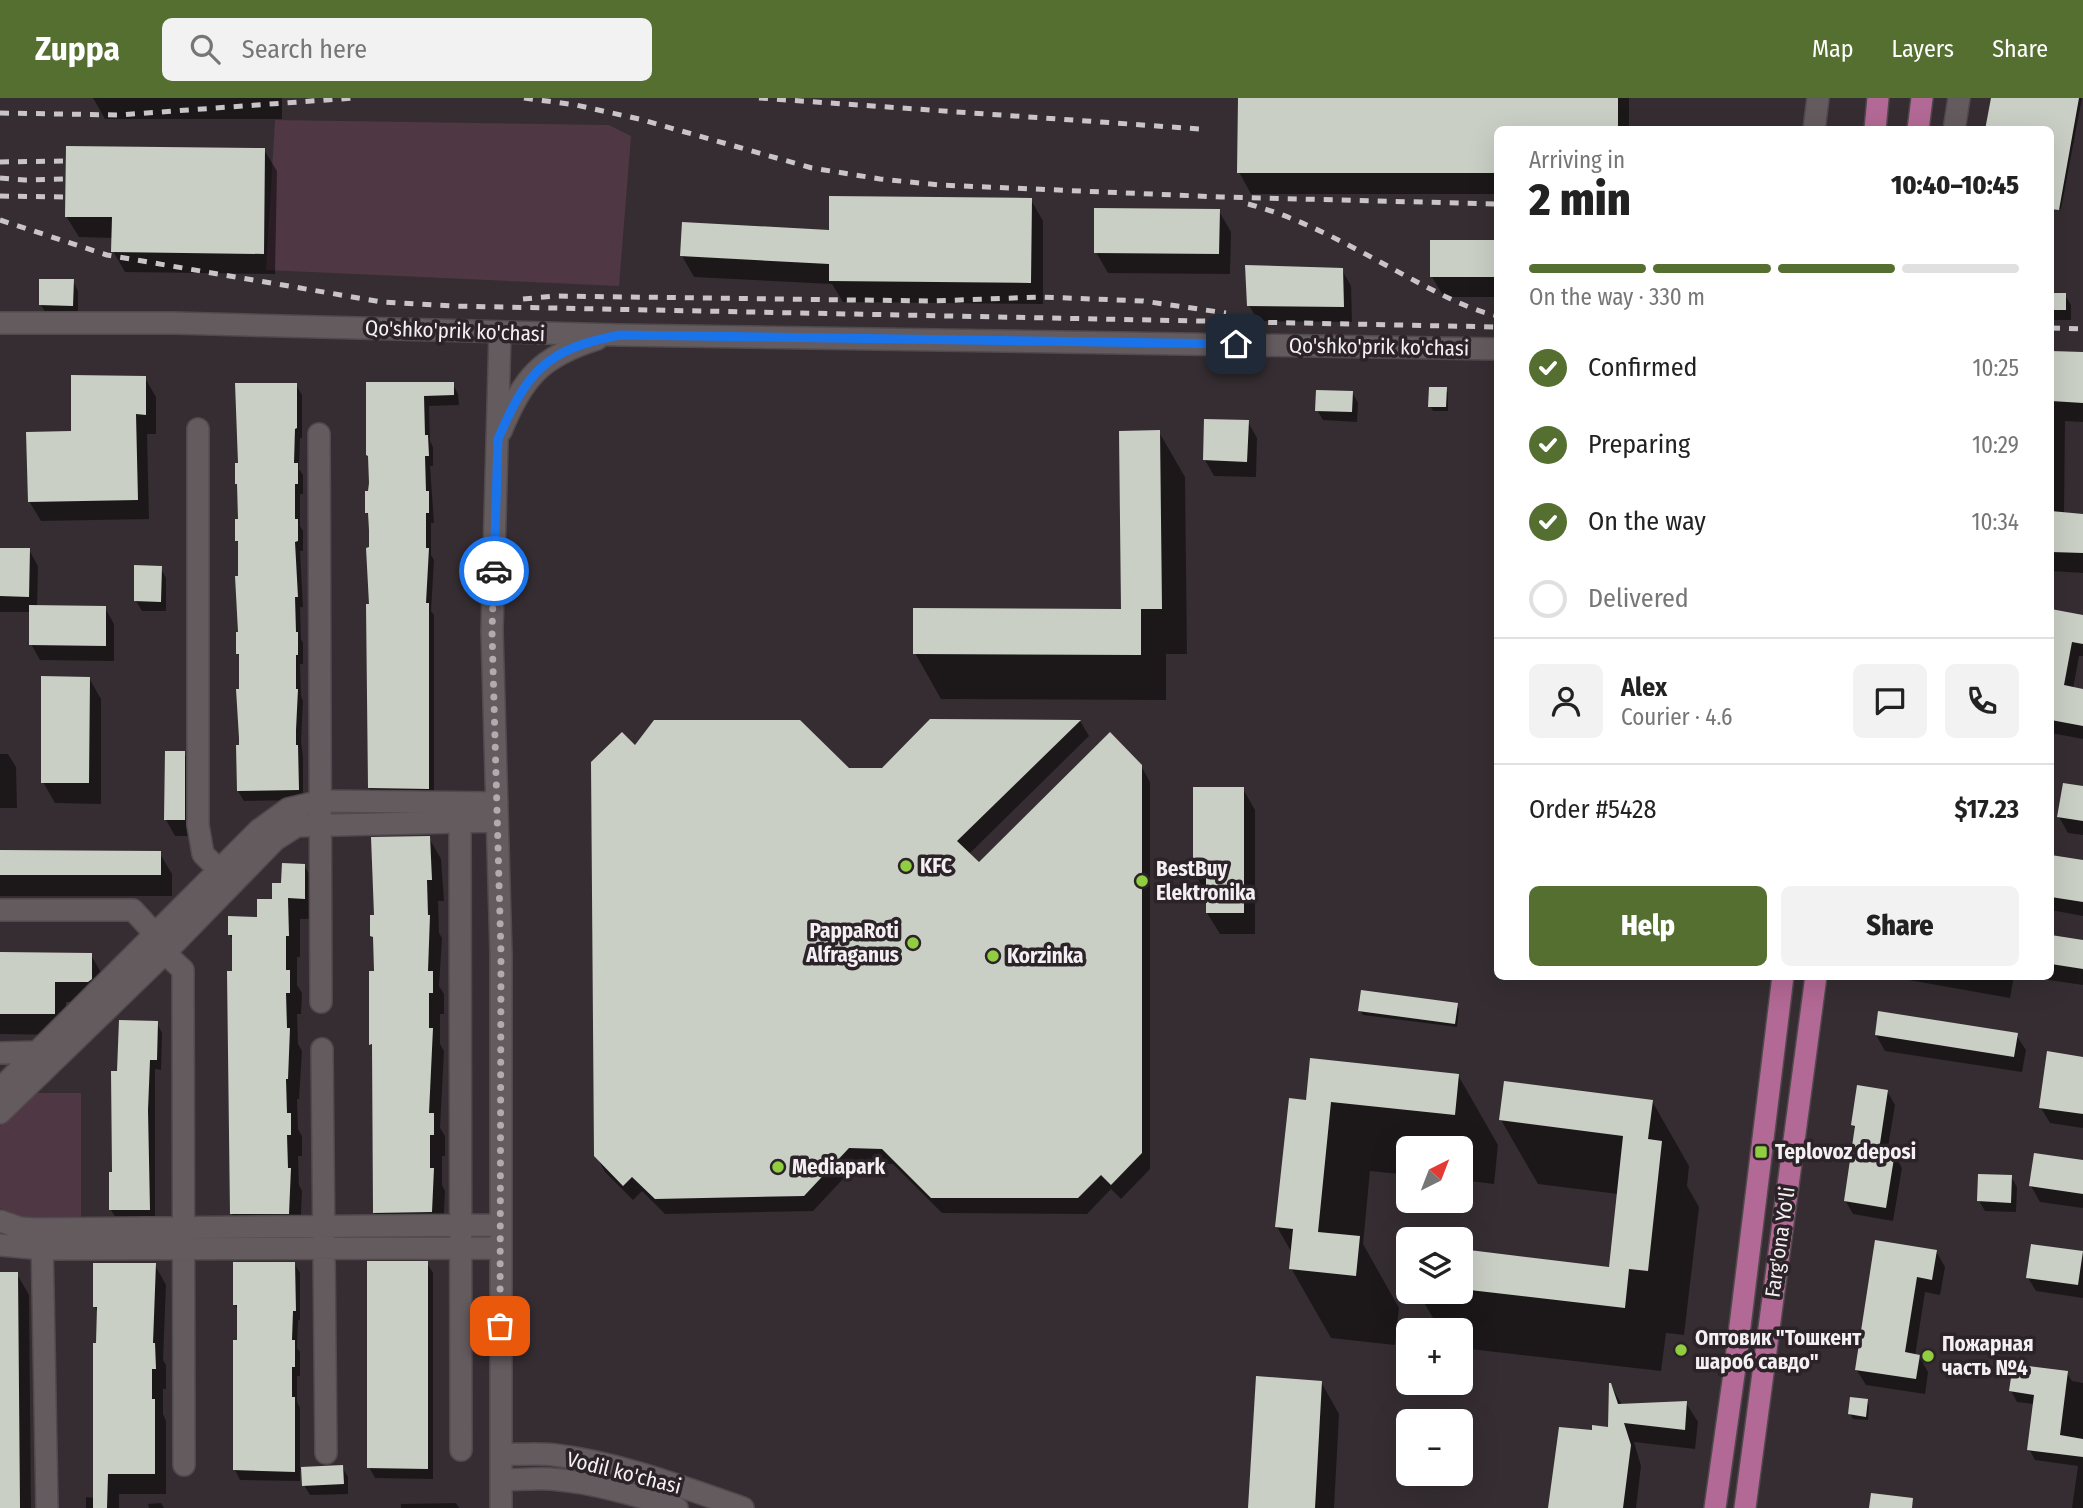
<!DOCTYPE html>
<html lang="en">
<head>
<meta charset="utf-8">
<style>
  body { margin:0; font-family:"Fira Sans Condensed",sans-serif; background:#f2f2f2; color:#222; height:100vh; display:flex; flex-direction:column; font-size:26px; white-space:nowrap }
  * { box-sizing:border-box; margin:0 }
  p { font-size:23px; color:#767676 }
  .icon { flex:none; width:38px; height:38px; fill:none; stroke:currentColor; stroke-width:2; stroke-linecap:round; stroke-linejoin:round }
  .map { position:relative; flex:1; overflow:hidden }
  .drawer { position:absolute; left:1494px; top:28px; width:560px; height:854px; display:flex; flex-direction:column; background:#fff; border-radius:10px; box-shadow:0 7px 28px #0002 }
  .drawer>* { flex:none }
  .needle { width:46px; rotate:42deg }
  .buttons { position:absolute; left:1396px; top:1038px; display:grid; gap:14px }
  .buttons a { display:grid; place-items:center; width:77px; height:77px; border-radius:10px; background:#fff; box-shadow:0 7px 28px #0002; font-size:35px }
  .pin { position:absolute; display:grid; place-items:center; width:60px; height:60px; color:#fff; margin:-30px; border-radius:14px; box-shadow:0 4px 10px #0006 }
  .courier { position:absolute; display:grid; place-items:center; width:70px; height:70px; margin:-35px; border:5px solid #1a73e8; border-radius:50%; background:#fff; color:#222; box-shadow:0 2px 9px #0007 }
  .headline em { font-style:normal; font-weight:800 }
  .headline div { display:flex; flex-direction:column-reverse }
  .headline { display:flex; align-items:center; justify-content:space-between; height:119px; padding:0 35px }
  h1 { font-size:46px; font-weight:800; line-height:52px }
  .bar { display:grid; grid-template-columns:repeat(4,1fr); gap:10px 7px; align-content:center; height:84px; padding:0 35px }
  .bar i { height:9px; border-radius:5px; background:#e0e0e0 }
  .bar .on { background:#546f30 }
  .bar p { grid-column:span 4 }
  .line { display:flex; align-items:center; gap:18px; padding:0 35px; border-top:2px solid #e0e0e0 }
  .line div { flex:1 }
  .round { display:grid; place-items:center; flex:none; width:74px; height:74px; border-radius:10px; background:#f2f2f2 }
  ol { padding:0 35px; list-style:none }
  li { display:flex; align-items:center; gap:21px; height:77px }
  li p { margin-inline-start:auto }
  li .icon { padding:7px; border-radius:50%; background:#546f30; color:#fff; stroke-width:4 }
  li:last-child { color:#767676 }
  li i { width:38px; height:38px; border:4px solid #e0e0e0; border-radius:50% }
  .cta { display:flex; gap:14px; margin-top:auto; padding:14px 35px }
  .cta a { flex:1; height:80px; border-radius:10px; background:#546f30; color:#fff; font-size:28px; font-weight:800; line-height:80px; text-align:center }
  .cta a+a { background:#f2f2f2; color:#222 }
  header { display:flex; align-items:center; gap:42px; box-sizing:border-box; height:98px; padding:0 35px; background:#546f30; color:#fff }
  header strong { font-size:33px }
  nav { display:flex; gap:38px; margin-inline-start:auto; font-size:24px }
  .search { width:490px; height:63px; background:#f2f2f2; display:flex; align-items:center; gap:18px; box-sizing:border-box; padding:0 24px; border-radius:10px; color:#767676; font-size:26px }
  .map>svg:first-child { display:block }
  .green { fill:#4f3744 }
  .shadow { fill:#0007 }
  .building { fill:#cacfc6 }
  .lines { fill:none; stroke-linecap:round; stroke-linejoin:round }
  .minor-casing { stroke:#50494d; stroke-width:24 }
  .major-casing { stroke:#50494d; stroke-width:24 }
  .minor { stroke:#645b5f; stroke-width:21 }
  .major { stroke:#b36995; stroke-width:21 }
  .rail { stroke:#c9c4c7; stroke-width:5; stroke-dasharray:9 9; stroke-linecap:butt }
  .done { stroke:#b1abae; stroke-width:7; stroke-dasharray:0 12.6 }
  .route { stroke:#1a73e8; stroke-width:9 }
  .poi-dot { fill:#90cd40; stroke:#2b2327; stroke-width:2.5 }
  .labels { text-anchor:middle; dominant-baseline:central; stroke-width:7; stroke-linejoin:round; paint-order:stroke }
  .street-label { font-size:21px; fill:#f4eff2; stroke:#2b2327 }
  .poi-label { font-size:21px; font-weight:bold; fill:#f4eff2; stroke:#2b2327; text-anchor:start }
</style>
</head>
<body>
<header>
<strong>Zuppa</strong>
<div class="search"><svg class="icon" aria-label="search" viewBox="0 0 24 24"><circle cx="10" cy="10" r="6"/><path d="M15 15l6 6"/></svg>Search here</div>
<nav><a>Map</a><a>Layers</a><a>Share</a></nav>
</header>
<div class="map">
<svg width="2083" height="1410" viewBox="0 0 2083 1410">
  <rect width="100%" height="100%" fill="#352d31"/>
  <path class="green" d="M275 22 609 27 631 38 619 188 266 172Z
    M34 995H81V1121C54 1121 24 1125 0 1110V1028Z"/>
  <path class="shadow" d="M93 0H282V21H105Z
    M1239 0H1629V32H1498V96H1251L1239 74Z
    M1993 0H2082L2061 111 2051 109V32Z
    M264 52 277 73 275 176 125 174 113 153V140L79 139 66 118Z
    M1031 102 1043 123V206L843 204 832 186 694 179 682 158Z
    M1219 113 1231 134 1230 176 1108 175 1096 154Z
    M1498 145V199H1444L1432 179Z
    M1342 172 1351 188 1352 224 1258 223 1249 207Z
    M73 183 78 193V218L47 217 41 207Z
    M2051 197H2065L2071 207V222H2051Z
    M2051 255 2083 256V324L2065 323 2064 416 2083 418V475L2051 473Z
    M145 280 156 299V336H147L149 421 41 423 29 403 73 335Z
    M368 286H453L458 296 459 307 429 308 430 343 433 349V368H430L434 425H431V457L434 462 431 513 434 517V701L375 700 369 690 371 451 370 420 367 415 370 394Z
    M296 287 302 297V340H300L299 371 303 377V396H300V428L303 433V453H300L303 509H300L301 541 303 545V566H300L301 598 303 603 301 643 303 659V702L244 703 238 693 241 561 238 556 240 536V448L237 443 240 423Z
    M1446 291 1448 295V313H1433L1430 308Z
    M1352 294 1358 305 1357 324 1323 322 1317 312Z
    M1248 324 1257 340 1256 379 1214 378 1205 362Z
    M1159 334 1185 379 1187 556H1166V602L941 601 915 555 1123 513Z
    M0 452H29L38 468 37 509 105 510 114 526V563L40 562 31 546V514H0Z
    M160 469 166 480V513H142L136 503Z
    M2051 513 2083 519V558H2079L2073 591 2083 593V641L2051 635Z
    M89 580 101 601V706L55 705 43 684Z
    M931 623H1080L1089 638 968 757 979 767 1141 668 1150 684V1071L1121 1101 1111 1091 1087 1116 942 1115 893 1066 858 1065 813 1113 665 1116 642 1093 633 1102 605 1074 596 1058 635 650 849 672 883 671Z
    M184 655 193 670V738H175L166 722Z
    M0 656H8L16 669 17 710H0Z
    M2083 690V737L2068 735 2059 719Z
    M1243 691 1255 712V836H1220L1207 815V797L1195 776Z
    M429 740 441 761 444 803H438L439 835 442 840 439 888 444 896V916H440V946L444 953 440 1030 445 1038V1058H442V1087L445 1093 443 1135 387 1136 374 1115V951L371 946 376 875 375 844 372 838 376 819Z
    M0 754H159L172 776V798H0Z
    M2051 759 2083 764V818L2051 812Z
    M304 767 316 789V821H300V859H297V887L302 895 301 916H297L298 946 302 953 299 1001H297L298 1031 302 1038V1058H298L299 1087 302 1093 300 1136 244 1137 232 1116 234 843 230 837 259 820 274 803 283 787Z
    M2051 839 2083 843V887L2042 881 2041 878H2051Z
    M0 856 91 857 103 878 101 905 66 904V937L0 936Z
    M1886 878H2014L2010 900Z
    M1456 907 1459 911 1457 929 1363 917 1360 913Z
    M157 925 162 935 161 972 155 971V1122H117L111 1112 119 975Z
    M1876 937H2016L2026 952 2022 974 1885 953Z
    M2083 960V1030L2050 1025 2041 1010Z
    M1458 977 1498 1047 1494 1086 1461 1082V1050H1409V1077L1370 1073 1363 1146 1399 1210 1395 1247 1331 1240 1291 1170 1292 1155 1277 1129 1307 1004Z
    M1887 993 1895 1007 1887 1055 1894 1056 1902 1070 1893 1123 1853 1116 1845 1102 1856 1033 1853 1027Z
    M1652 1003 1689 1068 1687 1088 1699 1109 1684 1237 1666 1235 1661 1273 1461 1250V1232H1440L1418 1194H1461V1153L1610 1171 1618 1096 1538 1086 1501 1022Z
    M2083 1064V1110L2040 1104 2031 1088Z
    M2011 1079 2017 1089 2016 1114 1985 1113 1979 1103Z
    M1876 1144 1936 1153 1945 1169 1940 1197 1925 1194 1915 1258H1919L1928 1274 1925 1296 1866 1287 1856 1271Z
    M2033 1148 2083 1155V1200L2036 1193 2028 1180Z
    M294 1165 300 1175V1222H298L297 1250 300 1254V1278H297V1304L300 1310V1371L342 1369 348 1379V1396L310 1397 304 1387 303 1371 300 1372V1383L240 1382 235 1372 238 1244V1213L235 1207Z
    M427 1165 433 1175V1381L375 1380 369 1369Z
    M155 1167 166 1187 163 1262 166 1267V1291H163V1316L166 1323V1396H119V1410H86V1399L95 1400 98 1215 95 1209Z
    M0 1176H17L29 1197 31 1410H0Z
    M2067 1275 2072 1283 2083 1285V1410H2072L2078 1368 2035 1362 2029 1351 2034 1306 2017 1304 2011 1293Z
    M1321 1284 1339 1316 1334 1410H1250Z
    M1611 1287 1622 1307 1686 1305 1698 1324 1695 1351 1634 1344 1641 1368 1636 1410H1550L1593 1334 1610 1331Z
    M1867 1303 1869 1307 1868 1322 1853 1321 1850 1316Z
    M161 1405 164 1410H149L148 1406Z
    M456 1405 459 1410H401V1406Z"/>
  <path class="building" d="M1238 0H1618V32H1498V75H1237Z
    M1991 0H2079L2059 112 2051 111V32H1985Z
    M66 48 265 50 264 156 111 154 112 119H65Z
    M829 98 1032 100 1031 185 829 183V166L680 158 682 124 829 132Z
    M1094 110 1220 111 1219 156 1094 155Z
    M1430 142H1498V179H1430Z
    M1245 167 1343 170 1344 209 1247 208Z
    M39 181H74L73 208 39 207Z
    M2051 195H2066V212H2051Z
    M2051 253 2083 254V305L2051 303Z
    M71 277 146 278V317L136 316 138 402 28 404 26 334 71 333Z
    M366 284H454V297L424 298 425 337H428L429 358H425L426 393H429V415H426V450H429L426 505H429V691L368 690 366 506H369L366 450 369 449V432L368 415H365V393H368L369 385 368 358 366 357Z
    M235 285H297V330L295 331 294 365H298V386H295V421H298V443L295 444 298 499H295L296 534H298V557H296V591H298L296 632V647H298L299 692 237 693 236 647H239V640L236 591H239V556H236V534H238L235 478H238V443H235V421H238L237 386H235V365H238Z
    M1429 289H1447L1446 309H1428Z
    M1316 292 1353 293 1352 314 1315 313Z
    M1204 321 1249 322 1247 364 1203 362Z
    M1160 332 1162 511H1141V557L913 556V510L1121 511 1119 333Z
    M2051 413 2083 416V455L2051 454Z
    M0 450H30L29 499 0 498Z
    M134 467 162 468 161 504 134 503Z
    M29 507 106 508V548L29 547Z
    M2051 511 2083 517V546L2072 544 2064 587 2083 591V628L2051 622Z
    M41 578 90 579 89 685H41Z
    M930 621 1081 622 957 743 979 764 1110 634 1142 667V1055L1111 1087 1101 1077 1078 1100H931L882 1051 849 1050 804 1098 655 1101 632 1079 623 1088 594 1058 591 664 622 634 635 647 654 622H800L849 670H882Z
    M165 653H185V722H164Z
    M2063 685 2083 688V723L2057 719Z
    M1193 689H1244V815H1206V776H1193Z
    M430 738 432 782H427L428 817H430L428 873H433V895H429V930H433L429 1015H434V1037H430V1070H434L432 1114 373 1115 372 946 369 947V873H374L373 839 370 838V817H374L371 739Z
    M0 752 161 753V777H0Z
    M2051 757 2083 762V804L2051 799Z
    M282 765 305 766V801L288 800 289 838H286V872H290V895H286L287 930H290L288 981H286L287 1015H291V1037H287L288 1070H291L289 1116H230L227 873H232V837H228V818L257 819V801H272V785H281Z
    M2051 837 2083 842V871L2051 866Z
    M0 854 92 855V881L88 884H55V916H0Z
    M1361 892 1458 905 1455 926 1358 913Z
    M1878 913 2018 935 2014 959 1875 937Z
    M119 922 158 923 157 962H150L148 1012 150 1112H109V1074H112L111 973H117Z
    M2047 953 2083 959V1016L2039 1010Z
    M1310 960 1459 976 1455 1017 1331 1004 1318 1134 1360 1138 1356 1178 1289 1171 1293 1131 1275 1129 1289 1000 1306 1002Z
    M1504 983 1653 1002 1648 1041 1662 1043 1648 1173 1629 1171 1625 1210 1461 1191V1151L1609 1169 1623 1038 1499 1022Z
    M1857 987 1888 992 1879 1052 1895 1054 1886 1110 1844 1103 1855 1028 1851 1027Z
    M2034 1055 2083 1062V1096L2029 1088Z
    M1978 1076 2012 1077 2011 1105 1977 1103Z
    M1875 1142 1937 1152 1932 1182 1917 1179 1905 1254 1920 1257 1916 1281 1855 1272Z
    M2031 1146 2083 1153 2078 1187 2026 1180Z
    M367 1163H428V1371L367 1370Z
    M233 1164H295L296 1213H293L292 1242H295V1269H292V1299H295V1374L233 1372V1242H237V1207H233Z
    M93 1165H156L153 1245H155L156 1271H152V1301H155V1376H108L107 1410H93V1245H96L97 1209H93Z
    M0 1174H18L20 1410H0Z
    M2013 1266 2068 1273 2060 1337 2083 1341V1359L2027 1352 2034 1297 2009 1293Z
    M1256 1278 1322 1283 1315 1410H1248Z
    M1609 1285H1611L1618 1306 1687 1303 1685 1332 1624 1325 1631 1347 1623 1410H1548L1559 1329 1592 1332V1327L1608 1329Z
    M1850 1299 1868 1301 1866 1319 1848 1316Z
    M343 1367 344 1386 302 1388 301 1369Z
    M1871 1395 1913 1400 1912 1410H1869Z"/>
  <g class="lines">
    <g class="minor-casing">
      <path id="minor" d="M1814 32 1818 0
        M1954 32 1959 0
        M0 225H174L620 237 1498 251
        M500 234 492 533 501 856V1410
        M198 331V727L203 756 219 772
        M501 333C524 279 540 259 597 241
        M319 336 321 904
        M460 705 461 1352
        M0 812H133L155 836 165 855 0 1015
        M322 951 326 1355
        M0 955 37 954 42 959
        M0 991 259 732 288 711 322 703 497 705
        M0 1123 20 1130 35 1131 500 1127
        M42 1139 47 1410
        M0 1147 43 1151 500 1150
        M501 1356C519 1357 538 1355 555 1357 620 1365 682 1389 743 1410
        M184 1367 183 872 165 855 275 742 297 728 497 723
        M501 1382C517 1382 533 1380 550 1381 592 1384 636 1397 677 1410"/>
    </g>
    <g class="major-casing">
      <path id="major" d="M1875 32 1878 0
        M1918 32 1922 0
        M1715 1410 1735 1269 1783 878
        M1745 1410 1816 878"/>
    </g>
    <use href="#minor" class="minor"/>
    <use href="#major" class="major"/>
    <path class="rail" d="M524 0 576 7 639 21 812 70 880 81 940 87 1221 99 1498 106
      M759 0 1200 31
      M0 15 119 17 354 0
      M0 64 65 63
      M0 80 25 82 65 81
      M0 98 65 99
      M1248 106C1309 122 1364 156 1419 185 1444 198 1470 212 1498 218
      M0 122 107 157 382 204 452 208 1498 229
      M523 201 555 198 931 203 1041 199 1143 203 1226 215
      M2051 230 2083 231"/>
  </g>
  <g class="lines">
    <path class="done" d="M494 473 492 533 501 856 500 1228"/>
    <path class="route" d="M494 473 498 341C527 274 545 251 620 237L1236 246"/>
  </g>
  <g class="poi-dot">
    <circle cx="906" cy="768" r="7"/>
    <circle cx="1142" cy="783" r="7"/>
    <circle cx="913" cy="845" r="7"/>
    <circle cx="993" cy="858" r="7"/>
    <rect x="1754" y="1047" width="14" height="14" rx="3.5"/>
    <circle cx="778" cy="1069" r="7"/>
    <circle cx="1681" cy="1252" r="7"/>
    <circle cx="1928" cy="1258" r="7"/>
  </g>
  <g class="labels">
    <g class="street-label">
      <text transform="translate(455 233) rotate(2)">Qo'shko'prik ko'chasi</text>
      <text transform="translate(1379 249) rotate(1)">Qo'shko'prik ko'chasi</text>
      <text transform="translate(1780 1144) rotate(-82)">Farg'ona Yo'li</text>
      <text transform="translate(624 1375) rotate(14)">Vodil ko'chasi</text>
    </g>
    <g class="poi-label">
      <text x="920" y="768">KFC</text>
      <text x="1156" y="771">BestBuy<tspan x="1156" dy="24">Elektronika</tspan></text>
      <text x="899" y="833" text-anchor="end">PappaRoti<tspan x="899" dy="24">Alfraganus</tspan></text>
      <text x="1007" y="858">Korzinka</text>
      <text x="1775" y="1054">Teplovoz deposi</text>
      <text x="792" y="1069">Mediapark</text>
      <text x="1695" y="1240">Оптовик "Тошкент<tspan x="1695" dy="24">шароб савдо"</tspan></text>
      <text x="1942" y="1246">Пожарная<tspan x="1942" dy="24">часть №4</tspan></text>
    </g>
  </g>
</svg>
<div class="buttons">
<a><svg class="needle" viewBox="-14 -14 28 28"><path d="M0-13l5 13h-10z" fill="#e53935"/><path d="M0 13l5-13h-10z" fill="#767676"/></svg></a>
<a><svg class="icon" aria-label="layers" viewBox="0 0 24 24"><path d="M12 4l9 5-9 5-9-5zM3 14l9 5 9-5"/></svg></a>
<a>+</a>
<a>−</a>
</div>
<div class="pin" style="left:500px;top:1228px;background:#ea580c"><svg class="icon" aria-label="bag" viewBox="0 0 24 24"><path d="M5 8h14l-1 12H6zM9 8a3 3 0 0 1 6 0"/></svg></div>
<div class="pin" style="left:1236px;top:246px;background:#1f2937"><svg class="icon" aria-label="home" viewBox="0 0 24 24"><path d="M3 11l9-7 9 7M6 9v11h12V9"/></svg></div>
<div class="courier" style="left:494px;top:473px"><svg class="icon" aria-label="car" viewBox="0 0 24 24"><path d="M5 17H2v-5l4-1 3-4h7l3 4 3 1v5h-3M9 17h6M6 11h13"/><circle cx="7" cy="17" r="2"/><circle cx="17" cy="17" r="2"/></svg></div>
<section class="drawer">
<div class="headline"><div><h1>2 min</h1><p>Arriving in</p></div><em>10:40–10:45</em></div>
<div class="bar"><i class="on"></i><i class="on"></i><i class="on"></i><i></i><p>On the way · 330 m</p></div>
<ol>
<li><svg class="icon" aria-label="check" viewBox="0 0 24 24"><path d="M5 12l5 5 9-10"/></svg>Confirmed<p>10:25</p></li>
<li><svg class="icon" aria-label="check" viewBox="0 0 24 24"><path d="M5 12l5 5 9-10"/></svg>Preparing<p>10:29</p></li>
<li><svg class="icon" aria-label="check" viewBox="0 0 24 24"><path d="M5 12l5 5 9-10"/></svg>On the way<p>10:34</p></li>
<li><i></i>Delivered</li>
</ol>
<div class="line" style="height:126px"><a class="round"><svg class="icon" aria-label="person" viewBox="0 0 24 24"><circle cx="12" cy="8" r="4"/><path d="M4 21q1-7 8-7t8 7"/></svg></a><div><b>Alex</b><p>Courier · 4.6</p></div><a class="round"><svg class="icon" aria-label="chat" viewBox="0 0 24 24"><path d="M4 5h16v11H9l-5 4z"/></svg></a><a class="round"><svg class="icon" aria-label="phone" viewBox="0 0 24 24"><path d="M5 4h4l2 5-3 2q2 4 5 5l2-3 5 2v4C11 20 4 13 5 4z"/></svg></a></div>
<div class="line" style="height:91px"><div>Order #5428</div><b>$17.23</b></div>
<div class="cta"><a>Help</a><a>Share</a></div>
</section>
</div>
</body>
</html>
